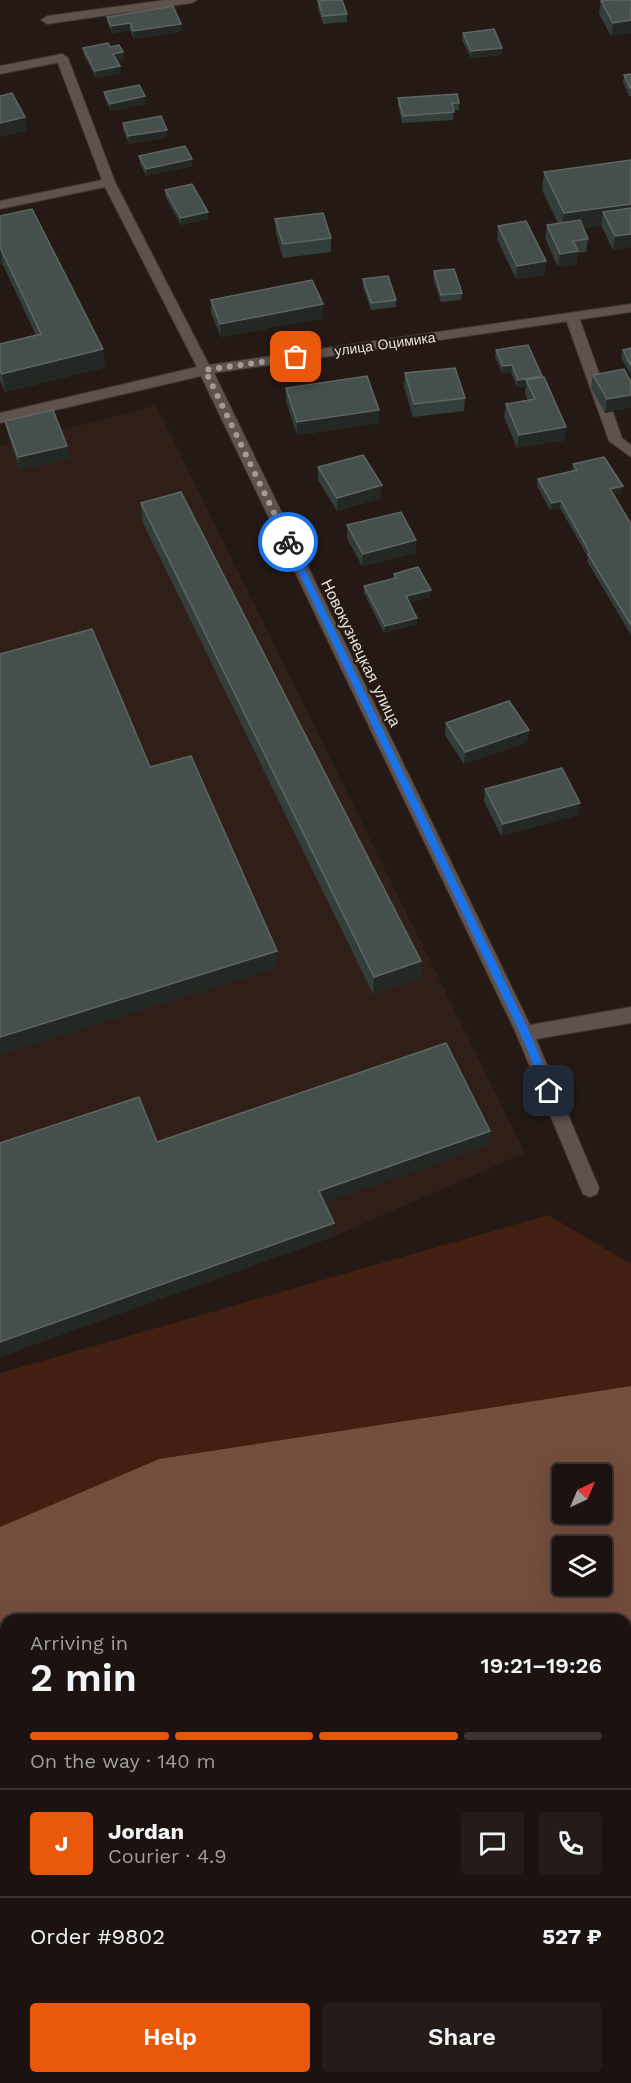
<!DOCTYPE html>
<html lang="en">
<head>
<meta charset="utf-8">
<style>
  body { margin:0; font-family:"Work Sans",sans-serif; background:#251c19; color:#f1f3f6; height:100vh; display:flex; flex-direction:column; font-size:22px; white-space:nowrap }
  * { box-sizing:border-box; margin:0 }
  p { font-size:20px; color:#a09e9f }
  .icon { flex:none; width:33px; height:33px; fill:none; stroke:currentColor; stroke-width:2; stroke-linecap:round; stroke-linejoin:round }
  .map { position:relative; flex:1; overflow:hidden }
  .side { position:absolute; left:0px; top:1614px; width:632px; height:470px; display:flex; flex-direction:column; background:#1c1310; border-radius:18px 18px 0 0; box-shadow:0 6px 24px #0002,0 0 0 2px #3a3230 }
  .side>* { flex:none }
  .needle { width:39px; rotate:44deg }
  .controls { position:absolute; left:552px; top:1464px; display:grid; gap:12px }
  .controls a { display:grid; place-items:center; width:60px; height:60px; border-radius:6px; background:#1c1310; box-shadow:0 6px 24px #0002,0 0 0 2px #3a3230; font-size:30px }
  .pin { position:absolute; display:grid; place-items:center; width:51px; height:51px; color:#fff; margin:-26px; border-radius:12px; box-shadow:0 3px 9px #0006 }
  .courier { position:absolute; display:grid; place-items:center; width:60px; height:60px; margin:-30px; border:4px solid #1a73e8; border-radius:50%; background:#fff; color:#222; box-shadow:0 2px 8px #0007 }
  .overview em { font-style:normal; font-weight:600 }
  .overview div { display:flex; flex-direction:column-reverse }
  .overview { display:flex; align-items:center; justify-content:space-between; height:102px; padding:0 30px }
  h1 { font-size:39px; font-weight:600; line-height:45px }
  .bar { display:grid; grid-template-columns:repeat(4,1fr); gap:9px 6px; align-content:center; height:72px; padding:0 30px }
  .bar i { height:8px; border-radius:4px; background:#3a3230 }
  .bar .active { background:#ea580c }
  .bar p { grid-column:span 4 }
  .line { display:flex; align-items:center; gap:15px; padding:0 30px; border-top:2px solid #3a3230 }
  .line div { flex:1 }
  .round { display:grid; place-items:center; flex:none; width:63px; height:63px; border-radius:6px; background:#251c19 }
  .primary-button { display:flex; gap:12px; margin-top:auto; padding:12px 30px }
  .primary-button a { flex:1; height:69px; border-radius:6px; background:#ea580c; color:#fff; font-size:24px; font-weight:600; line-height:69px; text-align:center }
  .primary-button a+a { background:#251c19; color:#f1f3f6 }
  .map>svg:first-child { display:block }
  .built { fill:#301f18 }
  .green { fill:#411f11 }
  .water { fill:#734d3d; fill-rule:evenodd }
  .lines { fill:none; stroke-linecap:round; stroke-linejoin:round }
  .lane-casing { stroke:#3e3533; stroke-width:2 }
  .street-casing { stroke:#3e3533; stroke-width:2 }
  .lane { fill:#5f514c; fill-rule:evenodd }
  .street { fill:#5f514c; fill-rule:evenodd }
  .wall { fill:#323e3a }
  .shaded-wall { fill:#242824 }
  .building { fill:#454f4c; stroke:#5f6662; stroke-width:1.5 }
  .route { fill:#1a73e8 }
  .done { stroke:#a49a96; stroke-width:6; stroke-dasharray:0 10.8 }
  .labels { text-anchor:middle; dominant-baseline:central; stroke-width:4.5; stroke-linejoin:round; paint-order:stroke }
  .far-street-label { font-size:14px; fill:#e8dfdc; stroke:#251915 }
  .street-label { font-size:16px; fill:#e8dfdc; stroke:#251915 }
</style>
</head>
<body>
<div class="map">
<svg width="631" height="2083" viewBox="0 0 631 2083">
  <rect width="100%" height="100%" fill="#251915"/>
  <path class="built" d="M156 405 525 1153 333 1237 0 1357V446Z"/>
  <path class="green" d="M548 1215 631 1264V1386L159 1459 0 1527V1373Z"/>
  <path class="water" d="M631 1386V2083H0V1527L159 1459ZM562 1474H602V1514H562ZM562 1546H602V1586H562ZM6 1620H626V2078H6Z"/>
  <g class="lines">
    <g class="lane-casing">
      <path id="lane" d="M166 0H197L191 3 47 24 41 20 47 16Z
        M62 54 68 58 66 61 0 74V66Z
        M572 313 579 317 622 438 631 445V457L609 441 565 317Z"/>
    </g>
    <g class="street-casing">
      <path id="street" d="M62 54 68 58 115 182 209 365 631 304V312L214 373 530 1025 631 1007V1023L536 1039 599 1188 597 1194 590 1197 583 1194 516 1033 201 376 0 423V413L197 367 105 187 0 209V201L102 180 56 58Z"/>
    </g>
    <use href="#lane" class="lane"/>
    <use href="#street" class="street"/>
  </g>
  <path class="wall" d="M631 0V33L611 36 599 14 601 1Z
    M318 1 347 14V22L323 24 318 9Z
    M107 17 181 31 134 39 130 30 112 33 108 24Z
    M463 33 502 48V55L471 58 462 40Z
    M110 47 124 60 117 61 121 73 96 78 84 55 83 48Z
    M631 74V96H629L623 82 624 75Z
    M104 92 146 104 111 111 105 99Z
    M398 98 459 103V110H453V120L402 123 398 105Z
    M123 123 167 130V137L129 144 123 130Z
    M139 156 192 159V166L146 176 140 163Z
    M631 160 613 250 601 225 583 228 588 239 586 252 578 253 576 264 558 267 545 238 547 225 558 223 542 190 544 172Z
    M165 190 208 219 181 225 166 198Z
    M0 216 105 367 5 392 0 380V344L36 335 3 265H0Z
    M275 219 331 238V252L283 258 276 233Z
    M498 226 546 261 544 275 516 279 497 239Z
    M434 271 462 293 461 300 441 302 433 278Z
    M363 279 396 300V307L371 310 363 287Z
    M211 300 323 318 221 337 211 313Z
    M528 345 565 440 517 448 504 417 506 404 528 400 525 393 526 386 517 387 511 372 502 373 495 357 496 350Z
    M631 348V376L621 357 623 350Z
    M405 373 465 398 464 411 413 417 404 387Z
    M593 375 631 382V407L605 413 591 388Z
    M286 388 379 410V423L297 435 286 401Z
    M5 421 67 446 69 459 20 470 8 434Z
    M573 464 623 486 621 493 614 495 631 524V635L587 561 588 557 560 508 550 510 537 486 538 479 572 471Z
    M318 467 381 498 337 511 318 480Z
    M141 503 421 961 420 978 373 994 143 523Z
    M347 525 416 553 362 566 347 538Z
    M394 574 430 597 409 602 417 618V624L384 633 364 593V586L393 578Z
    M446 723 529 730 527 742 464 764 445 735Z
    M485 789 578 815 501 836 484 801Z"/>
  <path class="shaded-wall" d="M631 20V33L611 36 613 23Z
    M130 23V30L112 33 111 26Z
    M181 24V31L134 39 133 31Z
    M502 48V55L471 58V51Z
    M123 52 124 60 114 61 113 54Z
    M120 66 121 73 96 78 95 71Z
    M145 96 146 104 111 111 110 104Z
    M25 117 27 131 0 137V123Z
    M167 130V137L129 144 128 136Z
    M192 159V166L146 176V169Z
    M631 204V221L603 212 601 225 561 231 564 213Z
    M208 212V219L181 225V218Z
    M631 234V247L613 250 615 236Z
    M0 247 3 265H0Z
    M578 251 576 264 558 267 560 254Z
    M546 261 544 275 516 279 517 266Z
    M323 304V318L221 337 220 324Z
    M103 349 105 367 5 392 2 374Z
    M512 365 511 372 502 373 503 366Z
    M542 376 526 380V386L517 387 518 380Z
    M631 395V407L605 413 607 399Z
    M379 410V423L297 435V422Z
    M566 427 565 440 517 448 519 435Z
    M67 446 69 459 20 470 18 457Z
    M382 485 381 498 337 511V498Z
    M623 486 621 493 609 496 610 489Z
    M561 501 560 508 550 510 552 503Z
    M416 540V553L362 566 363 554Z
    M431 590 430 597 406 603V596Z
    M417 618V624L384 633 385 626Z
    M529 730 527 742 464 764 465 752Z
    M580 803 578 815 501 836 503 824Z
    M277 951V968L0 1055V1037Z
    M421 961 420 978 373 994 374 977Z
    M490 1131 488 1146 319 1205V1191Z
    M334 1223 333 1237 0 1357V1342Z"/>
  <path class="building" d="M331 0H342L347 14 323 16 318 1Z
    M609 0H631V20L613 23 601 1Z
    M173 6 181 24 133 31 130 23 111 26 107 17Z
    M494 29 502 48 471 51 463 33Z
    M108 43 110 47 119 45 123 52 113 54 120 66 95 71 83 48Z
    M631 74V88H630L624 75Z
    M139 85 145 96 110 104 104 92Z
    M12 93 25 117 0 123V96Z
    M457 94 459 103H452L454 112 403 116 398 98Z
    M161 116 167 130 128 136 123 123Z
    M185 146 192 159 146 169 139 156Z
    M631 160V204L564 213 544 172Z
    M192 184 208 212 181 218 165 190Z
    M631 208V234L615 236 603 212Z
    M32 209 103 349 2 374 0 370V344L41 334 0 247V216Z
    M323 213 331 238 283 244 275 219Z
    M580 220 588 239 573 241 578 251 560 254 547 225Z
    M526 221 546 261 517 266 498 226Z
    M454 269 462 293 441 295 434 271Z
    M388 276 396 300 371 303 363 279Z
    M312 280 323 304 220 324 211 300Z
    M528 345 542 376 518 380 512 365 503 366 496 350Z
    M631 348V366L623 350Z
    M455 368 465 398 414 404 405 373Z
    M624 369 631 382V395L607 399 593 375Z
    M367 376 379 410 297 422 286 388Z
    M544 377 566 427 519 435 506 404 535 399 526 380Z
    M53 410 67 446 18 457 5 421Z
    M363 455 382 485 337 498 318 467Z
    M604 457 623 486 610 489 631 524V625L588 554 590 553 561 501 552 503 538 479 577 470 573 464Z
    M181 492 421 961 374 977 141 503Z
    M401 512 416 540 363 554 347 525Z
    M418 567 431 590 406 596 417 618 385 626 364 586 396 578 394 574Z
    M92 629 150 767 191 756 277 951 0 1037V654Z
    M509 701 529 730 465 752 446 723Z
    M562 768 580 803 503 824 485 789Z
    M446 1043 490 1131 319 1191 334 1223 0 1342V1143L139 1097 157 1142Z"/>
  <path class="route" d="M285 540 292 542 530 1033 554 1091 553 1094H546L520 1033 284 542Z"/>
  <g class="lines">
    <path class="done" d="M288 542 205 370 296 357"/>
  </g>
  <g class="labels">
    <g class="far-street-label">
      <text transform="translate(385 344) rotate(-8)">улица Оцимика</text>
    </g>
    <g class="street-label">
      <text transform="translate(361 653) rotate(64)">Новокузнецкая улица</text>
    </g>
  </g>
</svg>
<div class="controls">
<a><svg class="needle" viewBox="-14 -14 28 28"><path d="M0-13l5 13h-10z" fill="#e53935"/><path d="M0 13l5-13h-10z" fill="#a09e9f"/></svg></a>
<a><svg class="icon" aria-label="layers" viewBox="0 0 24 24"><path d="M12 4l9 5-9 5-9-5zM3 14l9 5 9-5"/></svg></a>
</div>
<div class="pin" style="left:296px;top:357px;background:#ea580c"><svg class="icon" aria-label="bag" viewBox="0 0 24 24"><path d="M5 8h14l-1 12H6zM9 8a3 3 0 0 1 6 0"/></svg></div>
<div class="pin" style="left:549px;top:1091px;background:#1f2937"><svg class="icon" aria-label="home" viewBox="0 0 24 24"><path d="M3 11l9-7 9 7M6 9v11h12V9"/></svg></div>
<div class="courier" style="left:288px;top:542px"><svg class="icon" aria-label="bike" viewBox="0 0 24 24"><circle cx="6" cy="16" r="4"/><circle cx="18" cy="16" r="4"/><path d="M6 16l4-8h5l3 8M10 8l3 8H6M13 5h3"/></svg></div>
<section class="side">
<div class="overview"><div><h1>2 min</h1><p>Arriving in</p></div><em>19:21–19:26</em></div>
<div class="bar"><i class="active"></i><i class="active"></i><i class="active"></i><i></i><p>On the way · 140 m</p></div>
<div class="line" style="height:108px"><b class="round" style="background:#ea580c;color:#fff">J</b><div><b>Jordan</b><p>Courier · 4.9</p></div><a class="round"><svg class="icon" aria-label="chat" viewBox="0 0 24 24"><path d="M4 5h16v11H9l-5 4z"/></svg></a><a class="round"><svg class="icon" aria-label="phone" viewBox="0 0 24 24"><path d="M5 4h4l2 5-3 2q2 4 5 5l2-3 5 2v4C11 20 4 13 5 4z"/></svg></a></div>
<div class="line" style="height:78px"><div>Order #9802</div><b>527 ₽</b></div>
<div class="primary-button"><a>Help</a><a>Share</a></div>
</section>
</div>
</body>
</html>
